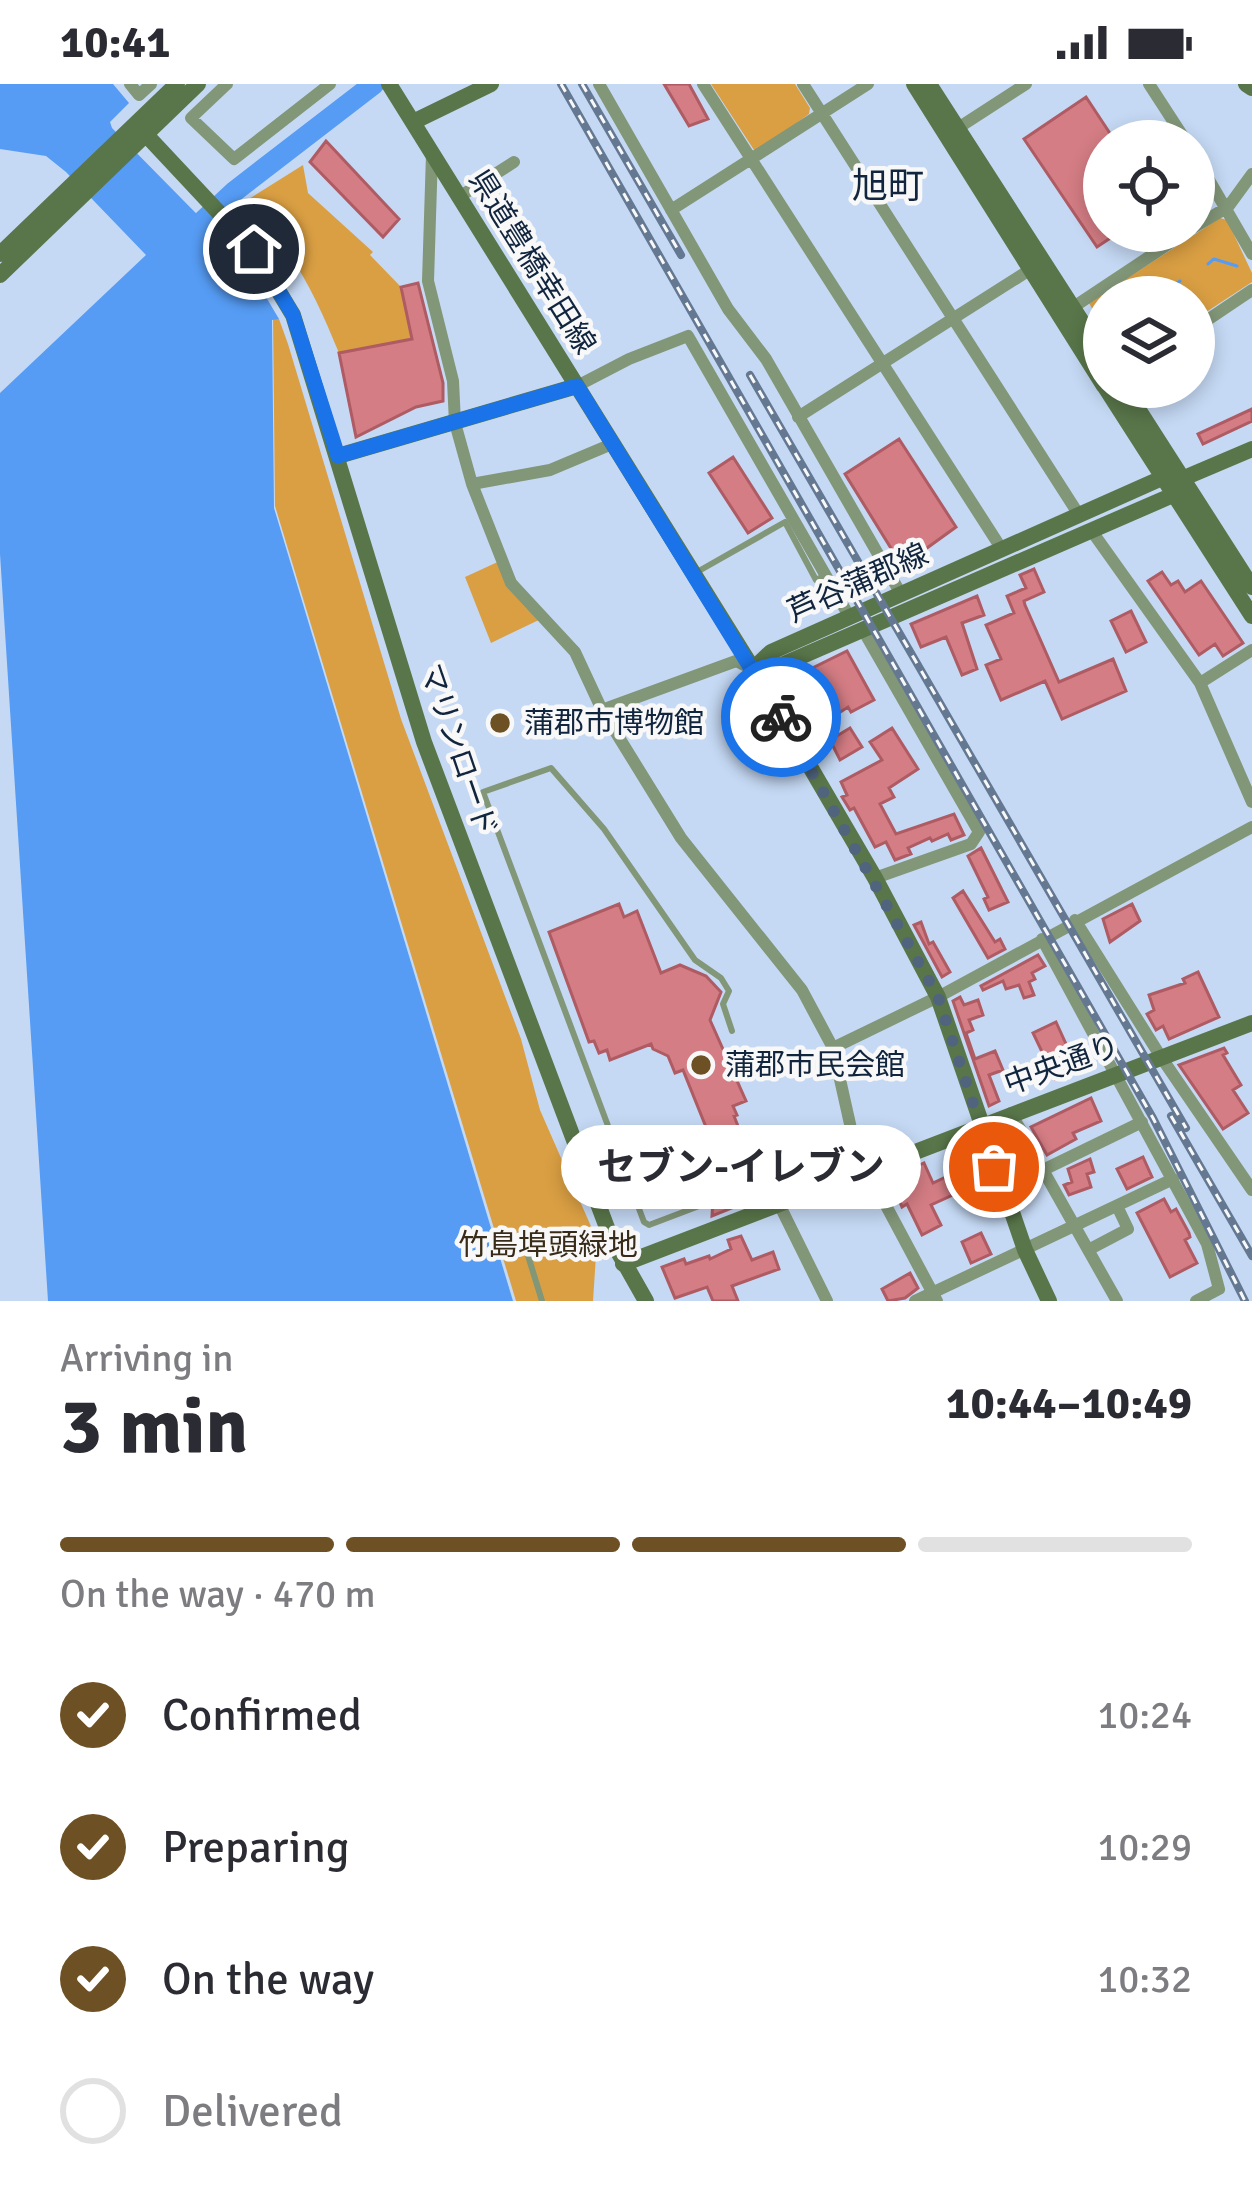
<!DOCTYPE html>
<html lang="en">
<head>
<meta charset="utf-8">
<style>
  body { margin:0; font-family:Signika,"Noto Sans JP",sans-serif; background:#f2f2f3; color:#2b2b33; height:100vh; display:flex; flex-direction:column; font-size:45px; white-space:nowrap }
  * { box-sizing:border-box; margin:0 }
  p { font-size:39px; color:#7c7c81 }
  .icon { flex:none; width:66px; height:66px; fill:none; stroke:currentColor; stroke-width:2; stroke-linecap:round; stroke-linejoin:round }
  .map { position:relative; height:1217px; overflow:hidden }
  .side { display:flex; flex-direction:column; background:#fff; flex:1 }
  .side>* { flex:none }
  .buttons { position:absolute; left:1083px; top:36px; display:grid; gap:24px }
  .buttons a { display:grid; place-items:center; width:132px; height:132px; border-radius:50%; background:#fff; box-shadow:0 6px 18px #0003; font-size:60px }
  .pin { position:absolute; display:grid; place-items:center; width:102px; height:102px; color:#fff; margin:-51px; border:6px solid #fff; border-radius:50%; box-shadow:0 3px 12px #0007 }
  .courier { position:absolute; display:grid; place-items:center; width:120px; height:120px; margin:-60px; border:9px solid #1a73e8; border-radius:50%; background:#fff; color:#222; box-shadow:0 3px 15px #0007 }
  .bubble { position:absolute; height:84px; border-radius:42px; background:#fff; box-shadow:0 6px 18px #0003; font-size:39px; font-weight:700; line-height:84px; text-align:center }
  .summary em { font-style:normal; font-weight:700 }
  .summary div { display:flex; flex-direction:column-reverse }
  .summary { display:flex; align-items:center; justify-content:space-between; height:204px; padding:0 60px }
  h1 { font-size:78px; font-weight:700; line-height:90px }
  .bar { display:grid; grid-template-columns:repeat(4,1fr); gap:18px 12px; align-content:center; height:144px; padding:0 60px }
  .bar i { height:15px; border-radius:9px; background:#e1e1e2 }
  .bar .active { background:#6d5024 }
  .bar p { grid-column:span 4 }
  ol { padding:0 60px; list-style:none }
  li { display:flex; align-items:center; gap:36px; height:132px }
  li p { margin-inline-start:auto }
  li .icon { padding:12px; border-radius:50%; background:#6d5024; color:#fff; stroke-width:4 }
  li:last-child { color:#7c7c81 }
  li i { width:66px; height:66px; border:6px solid #e1e1e2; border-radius:50% }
  .status { display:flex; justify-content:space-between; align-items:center; height:84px; padding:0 60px; background:#fff; direction:ltr }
  .status svg { height:33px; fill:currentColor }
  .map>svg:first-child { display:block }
  .green { fill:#da9f43 }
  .water { fill:#569cf4 }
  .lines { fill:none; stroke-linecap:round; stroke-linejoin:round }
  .stream { stroke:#569cf4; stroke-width:3 }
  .river { stroke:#569cf4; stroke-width:21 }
  .building { fill:#d47d84; stroke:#af5b63; stroke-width:3 }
  .lane { stroke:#829678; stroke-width:6 }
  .street { stroke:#829678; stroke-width:12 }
  .secondary { stroke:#59764a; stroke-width:16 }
  .rail-casing { stroke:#647892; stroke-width:8 }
  .rail { stroke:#f8f8f8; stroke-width:3; stroke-dasharray:9; stroke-linecap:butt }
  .done { stroke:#50647e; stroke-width:12; stroke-dasharray:0 21.6 }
  .route { stroke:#1a73e8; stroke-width:15 }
  .poi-dot { fill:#6d5024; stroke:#f8f8f8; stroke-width:4.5 }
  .labels { text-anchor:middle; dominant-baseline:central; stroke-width:9; stroke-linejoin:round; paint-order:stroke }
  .street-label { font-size:30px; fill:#11253e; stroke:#f8f8f8 }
  .poi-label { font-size:30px; fill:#11253e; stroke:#f8f8f8; text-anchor:start }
  .park-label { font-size:30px; fill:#382b18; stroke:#f8f8f8 }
  .quarter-label { font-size:36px; fill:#11253e; stroke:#f8f8f8 }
</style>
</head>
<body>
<div class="status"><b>10:41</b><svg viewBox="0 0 49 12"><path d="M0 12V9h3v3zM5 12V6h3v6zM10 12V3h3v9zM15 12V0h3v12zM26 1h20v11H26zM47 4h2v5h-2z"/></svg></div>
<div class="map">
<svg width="1252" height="1217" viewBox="0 0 1252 1217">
  <rect width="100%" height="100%" fill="#c5d9f4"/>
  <path class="green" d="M711 0H795L810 24 809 30 756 69Z
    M303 81 308 109 373 168 370 171 401 203 412 255 339 269C315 211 292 159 241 120Z
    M1220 134 1227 136 1252 189V198L1194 236V213H1104V245L1089 219Z
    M273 235H279L288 260 401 635 521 955 540 1026 597 1156 593 1217H516L275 422Z
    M502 476 543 534 491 559 465 493Z"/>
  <path class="water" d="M0 0H113L129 19 110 38 112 44 247 181 279 235 272 236 274 424 513 1217H48L0 470V309L146 171 66 88 46 72 0 65Z"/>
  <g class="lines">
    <path class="stream" d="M1208 180 1214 175 1237 182
      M1155 213 1180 197"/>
    <path class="river" d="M203 137 235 107 374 0"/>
  </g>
  <path class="building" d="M664 0H689L708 35 689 42Z
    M1086 13 1115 57H1104V147H1121L1097 163 1024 55Z
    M326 57 399 135 383 153 310 78Z
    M418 199 443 299V317L416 323 356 353 339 269 412 255 401 203Z
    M1252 325V337L1203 360 1198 350Z
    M899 355 956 443 902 482 845 390Z
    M733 373 772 434 748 449 709 389Z
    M1034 485 1044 508 1024 517 1025 521 1059 598 1113 575 1126 607 1062 635 1045 597 1001 616 986 581 1001 575 986 541 1014 529 1007 512 1026 504 1020 491Z
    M1162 488 1171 501 1178 497 1185 508 1201 497 1243 559 1223 572 1215 560 1199 571 1148 497Z
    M977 512 984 531 962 539 977 585 962 591 946 553 921 563 911 540Z
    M1131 527 1146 558 1126 568 1111 537Z
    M847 567 874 616 851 628 848 623 819 642 790 595Z
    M850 644 862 663 840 676 830 656Z
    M892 644 918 685 889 704 894 713 880 720 896 750 954 730 964 751 951 756 948 750 932 757 930 754 908 764 911 770 895 776 886 758 875 763 854 724 850 726 842 713 847 711 841 698 882 676 870 658Z
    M981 764 1008 818 989 826 984 815 988 813 968 772Z
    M963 807 995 858 1000 855 1005 865 988 874 953 814Z
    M619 820 624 833 637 827 661 889 680 881 706 892 721 908 710 936 746 1017 733 1022 737 1031 734 1032 755 1085 798 1067 808 1093 712 1132 713 1115 704 1112 691 1078 716 1068 683 986 675 989 668 972 653 965 651 960 610 976 607 966 599 969 594 957 589 958 549 848Z
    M1132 820 1140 837 1110 858 1103 835Z
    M921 838 929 860 933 858 950 888 942 893 914 841Z
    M1038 871 1045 882 1032 889 1035 895 1029 898 1034 911 1024 914 1019 901 1006 905 1003 897 983 906 981 902Z
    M1198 888 1219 933 1169 955 1163 942 1156 946 1147 930 1154 926 1149 911 1185 899 1183 895Z
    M960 913 964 921 978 916 983 931 969 936 973 946 966 949 975 975 995 967 1003 986 989 991 999 1017 989 1022 953 917Z
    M1056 938 1077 984 1055 995 1033 949Z
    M1224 964 1227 969 1223 971 1241 1001 1233 1006 1248 1029 1223 1045 1179 981Z
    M1091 1014 1101 1037 1073 1049 1076 1055 1047 1071 1031 1043Z
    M1143 1073 1152 1093 1127 1105 1117 1085Z
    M1090 1075 1094 1088 1087 1090 1091 1103 1069 1111 1064 1101 1072 1098 1068 1085Z
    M924 1079 933 1099 948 1092 957 1109 931 1121 941 1141 922 1151 907 1120 902 1123 890 1094Z
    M1164 1115 1171 1128 1176 1125 1189 1149 1190 1153 1185 1156 1197 1179 1170 1193 1137 1129Z
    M981 1149 991 1170 971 1179 962 1158Z
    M741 1152 752 1176 773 1168 779 1185 732 1202 738 1217H713L707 1203 675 1214 662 1183 684 1175 686 1180 709 1172 710 1175 731 1165 728 1156Z
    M910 1189 918 1204 905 1214 888 1217 882 1205Z"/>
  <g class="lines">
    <path class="lane" d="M697 488 785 438 816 496 826 491
      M707 1119 649 1141 644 1138 483 708 551 684 604 745 695 876 721 894 729 907 723 920 732 947
      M521 1149 542 1217"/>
    <path class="street" d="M130 0 139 11 151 0
      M227 0 191 34 234 75 330 0
      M599 0 728 225 766 275 901 510
      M703 0 1001 464
      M803 0 1079 431
      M1149 0 1186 57
      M958 44 1026 0
      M432 70 428 197 453 297 455 339 472 400 511 499 575 568 602 626 681 754 802 906 833 964 852 1049 867 1086 937 1217
      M1194 70 1252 170
      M459 113 514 78
      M671 126 868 0
      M1194 143 1228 123 1252 90
      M1072 224 1188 147
      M1194 245 1252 206
      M577 302 629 275 688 252 849 532
      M798 333 1031 185
      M472 400 550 386 612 360
      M1091 446 1200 599 1252 718
      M863 546 979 748 971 760 875 794
      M1200 599 1252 566
      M602 626 736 577 752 585
      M1075 836 1161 973 1252 1106
      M1042 855 1207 1160 1219 1205 1196 1217
      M833 964 938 913 1252 743
      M1011 1029 1043 1086
      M779 1120 827 1217
      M1090 1165 1128 1145 1117 1122
      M915 1217 1173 1095
      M1117 1217 1043 1086 1142 1038"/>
    <path class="secondary" d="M389 0 753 585 875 794 938 913 1025 1166 1049 1217
      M914 0 1104 302
      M929 0 1104 272
      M1246 0 1252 4
      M413 38 491 0
      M136 40 253 165 293 231 424 658 612 1157 646 1217
      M0 170 177 0
      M0 191 198 0
      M1105 303 1252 532
      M1124 303 1252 503
      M338 372 577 302
      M753 585 771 568 1162 394H1184L1252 365
      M753 585 777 583 1173 411 1184 394
      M623 1180 1252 939"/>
    <g class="rail-casing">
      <path id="rail" d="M561 0 1153 1034 1245 1217
        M582 0 681 171
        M750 291 1186 1044
        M1171 1032 1252 1172"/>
    </g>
    <use href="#rail" class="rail"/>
  </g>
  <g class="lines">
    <path class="done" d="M781 633 938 913 994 1083"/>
    <path class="route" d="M254 165 293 231 338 372 577 302 781 633"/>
  </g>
  <g class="poi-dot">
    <circle cx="500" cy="639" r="12"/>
    <circle cx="701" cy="981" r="12"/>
  </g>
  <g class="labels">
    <g class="street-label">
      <text transform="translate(532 178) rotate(58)">県道豊橋幸田線</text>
      <text transform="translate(858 499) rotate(-24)">芦谷蒲郡線</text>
      <text transform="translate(458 666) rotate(71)">マリンロード</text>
      <text transform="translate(1062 981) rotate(-20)">中央通り</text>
    </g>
    <g class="poi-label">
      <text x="524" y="639">蒲郡市博物館</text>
      <text x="725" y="981">蒲郡市民会館</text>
    </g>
    <g class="park-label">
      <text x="548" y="1161">竹島埠頭緑地</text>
    </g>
    <g class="quarter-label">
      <text x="888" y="102">旭町</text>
    </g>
  </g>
</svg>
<div class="buttons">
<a><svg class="icon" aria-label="locate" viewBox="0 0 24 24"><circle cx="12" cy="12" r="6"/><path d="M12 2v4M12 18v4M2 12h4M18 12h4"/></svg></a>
<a><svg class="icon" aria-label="layers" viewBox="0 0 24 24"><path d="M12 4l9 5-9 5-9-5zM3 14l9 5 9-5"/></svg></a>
</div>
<div class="pin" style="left:994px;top:1083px;background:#ea580c"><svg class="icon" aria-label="bag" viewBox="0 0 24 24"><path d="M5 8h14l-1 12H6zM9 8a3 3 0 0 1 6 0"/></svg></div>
<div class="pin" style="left:254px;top:165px;background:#1f2937"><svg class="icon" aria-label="home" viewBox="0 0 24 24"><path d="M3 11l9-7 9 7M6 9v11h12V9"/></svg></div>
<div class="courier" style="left:781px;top:633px"><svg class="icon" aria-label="bike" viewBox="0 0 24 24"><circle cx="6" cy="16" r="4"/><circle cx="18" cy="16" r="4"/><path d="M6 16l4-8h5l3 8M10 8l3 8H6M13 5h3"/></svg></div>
<div class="bubble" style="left:561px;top:1041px;width:360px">セブン-イレブン</div>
</div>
<section class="side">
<div class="summary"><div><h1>3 min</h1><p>Arriving in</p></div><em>10:44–10:49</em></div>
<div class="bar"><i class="active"></i><i class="active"></i><i class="active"></i><i></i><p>On the way · 470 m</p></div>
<ol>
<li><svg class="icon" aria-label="check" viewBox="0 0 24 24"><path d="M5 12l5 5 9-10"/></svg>Confirmed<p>10:24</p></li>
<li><svg class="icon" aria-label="check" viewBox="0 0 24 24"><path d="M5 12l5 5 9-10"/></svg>Preparing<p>10:29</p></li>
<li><svg class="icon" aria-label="check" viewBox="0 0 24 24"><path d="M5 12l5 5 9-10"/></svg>On the way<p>10:32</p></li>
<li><i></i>Delivered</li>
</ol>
</section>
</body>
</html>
